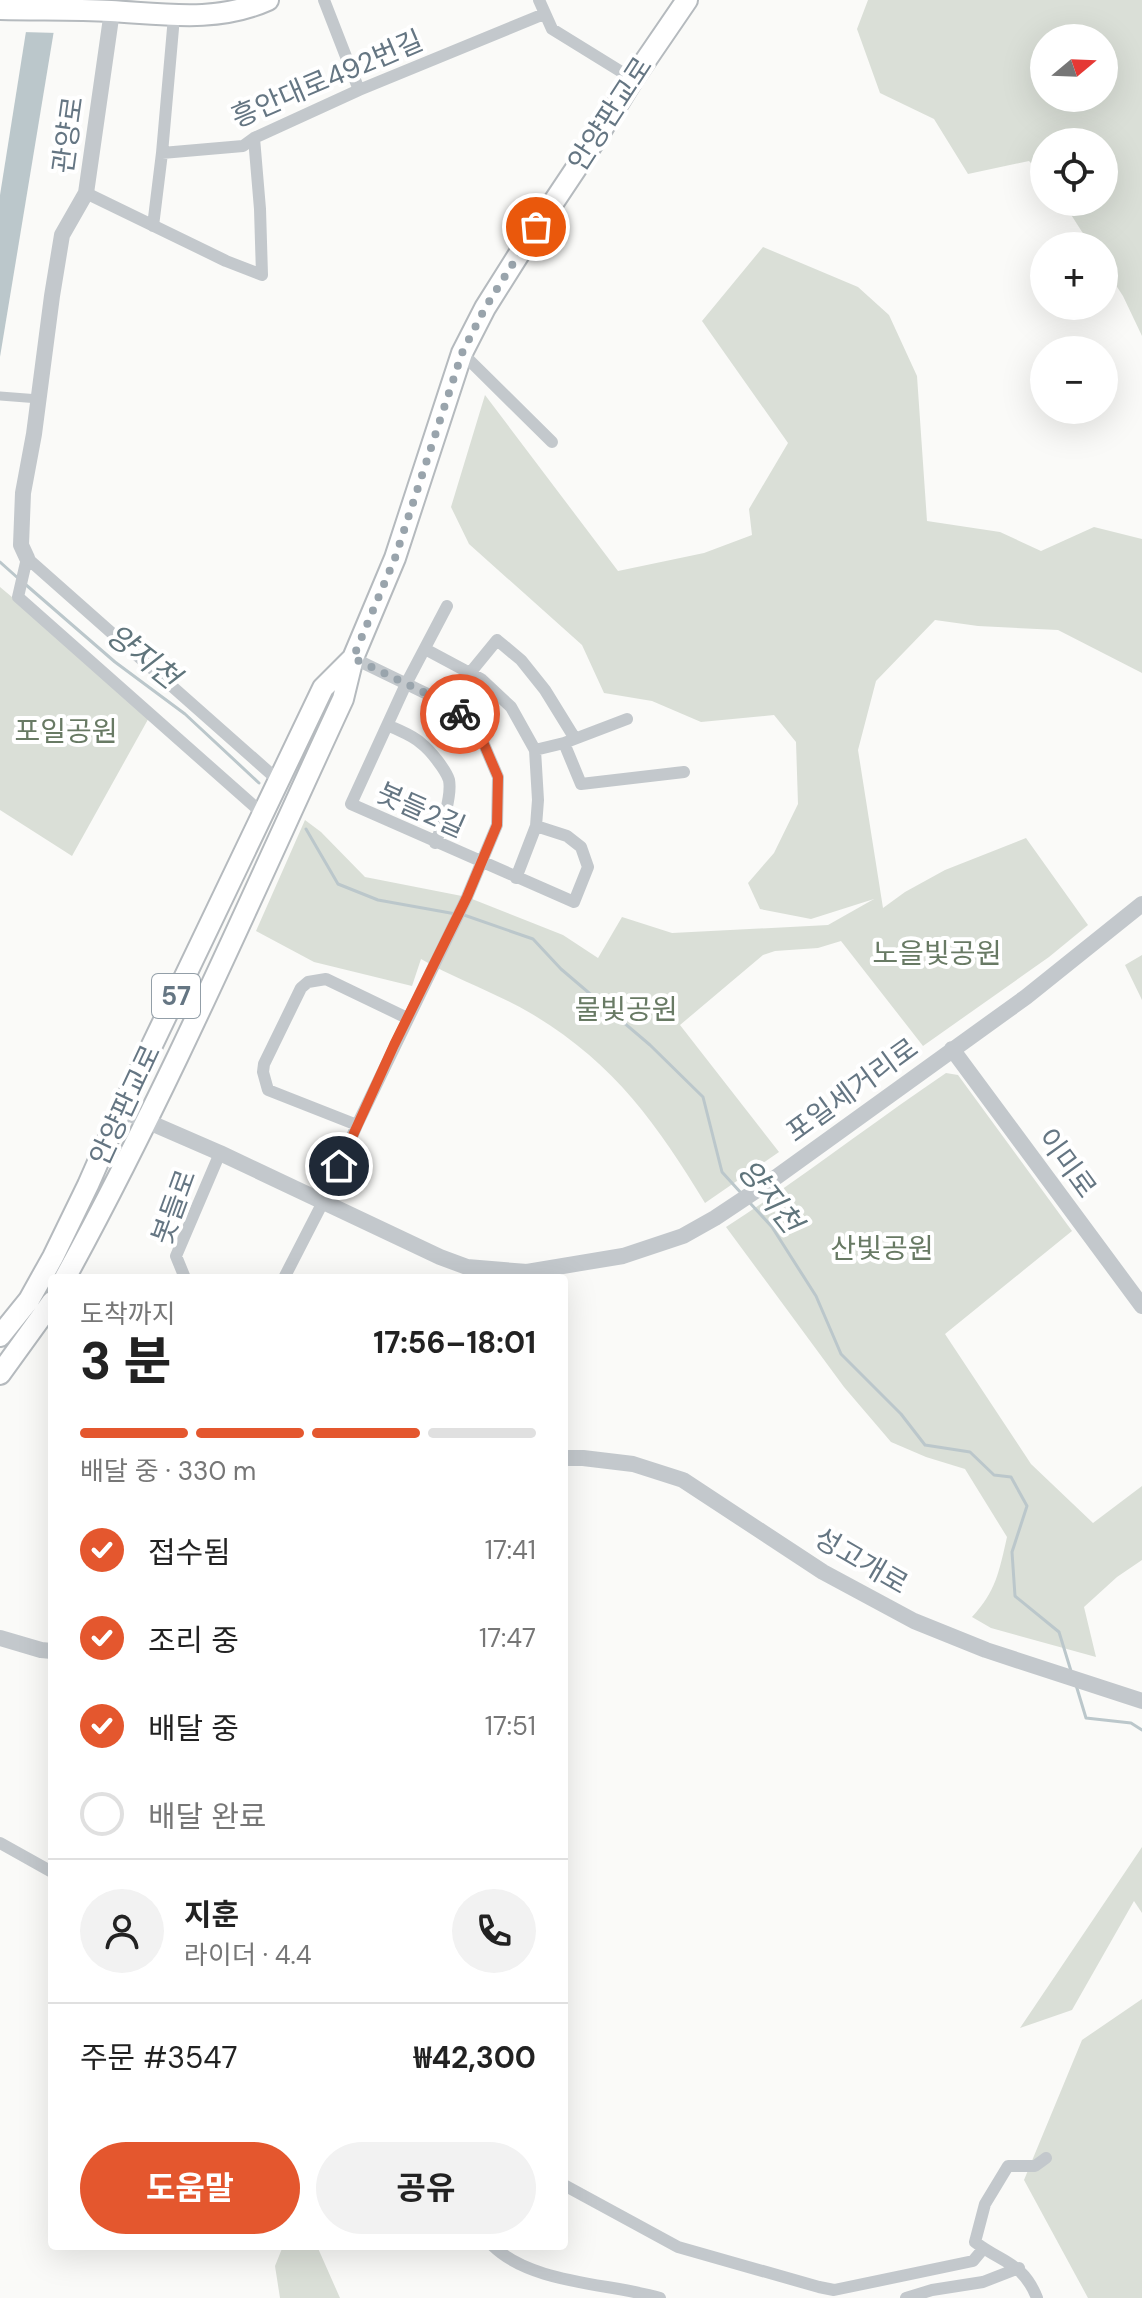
<!DOCTYPE html>
<html lang="ko">
<head>
<meta charset="utf-8">
<style>
  body { margin:0; font-family:"DM Sans","Noto Sans KR",sans-serif; background:#f2f2f2; color:#222; height:100vh; display:flex; flex-direction:column; font-size:30px; white-space:nowrap }
  * { box-sizing:border-box; margin:0 }
  p { font-size:26px; color:#767676 }
  .icon { flex:none; width:44px; height:44px; fill:none; stroke:currentColor; stroke-width:2; stroke-linecap:round; stroke-linejoin:round }
  .map { position:relative; flex:1; overflow:hidden }
  .sheet { position:absolute; left:48px; top:1274px; width:520px; height:976px; display:flex; flex-direction:column; background:#fff; border-radius:8px; box-shadow:0 8px 32px #0002 }
  .sheet>* { flex:none }
  .needle { width:52px; rotate:71deg }
  .controls { position:absolute; left:1030px; top:24px; display:grid; gap:16px }
  .controls a { display:grid; place-items:center; width:88px; height:88px; border-radius:50%; background:#fff; box-shadow:0 8px 32px #0002; font-size:40px }
  .pin { position:absolute; display:grid; place-items:center; width:68px; height:68px; color:#fff; margin:-34px; border:4px solid #fff; border-radius:50%; box-shadow:0 2px 8px #0007 }
  .courier { position:absolute; display:grid; place-items:center; width:80px; height:80px; margin:-40px; border:6px solid #e4572e; border-radius:50%; background:#fff; color:#222; box-shadow:0 2px 10px #0007 }
  .summary em { font-style:normal; font-weight:700 }
  .summary div { display:flex; flex-direction:column-reverse }
  .summary { display:flex; align-items:center; justify-content:space-between; height:136px; padding:0 32px }
  h1 { font-size:52px; font-weight:700; line-height:60px }
  .bar { display:grid; grid-template-columns:repeat(4,1fr); gap:12px 8px; align-content:center; height:96px; padding:0 32px }
  .bar i { height:10px; border-radius:6px; background:#e0e0e0 }
  .bar .on { background:#e4572e }
  .bar p { grid-column:span 4 }
  .line { display:flex; align-items:center; gap:20px; padding:0 32px; border-top:2px solid #e0e0e0 }
  .line div { flex:1 }
  .round { display:grid; place-items:center; flex:none; width:84px; height:84px; border-radius:42px; background:#f2f2f2 }
  ol { padding:0 32px; list-style:none }
  li { display:flex; align-items:center; gap:24px; height:88px }
  li p { margin-inline-start:auto }
  li .icon { padding:8px; border-radius:50%; background:#e4572e; color:#fff; stroke-width:4 }
  li:last-child { color:#767676 }
  li i { width:44px; height:44px; border:4px solid #e0e0e0; border-radius:50% }
  .cta { display:flex; gap:16px; margin-top:auto; padding:16px 32px }
  .cta a { flex:1; height:92px; border-radius:48px; background:#e4572e; color:#fff; font-size:32px; font-weight:700; line-height:92px; text-align:center }
  .cta a+a { background:#f2f2f2; color:#222 }
  .map>svg:first-child { display:block }
  .green { fill:#dadfd7; fill-rule:evenodd }
  .water { fill:#bbc7cb }
  .pier { fill:#fafaf8 }
  .lines { fill:none; stroke-linecap:round; stroke-linejoin:round }
  .stream { stroke:#bbc7cb; stroke-width:3 }
  .primary-casing { stroke:#b5babe; stroke-width:24 }
  .pedestrian { stroke:#c3c8cc; stroke-width:9 }
  .minor { stroke:#c3c8cc; stroke-width:12 }
  .tertiary { stroke:#c3c8cc; stroke-width:16 }
  .primary { stroke:#fff; stroke-width:20 }
  .done { stroke:#99a4ac; stroke-width:8; stroke-dasharray:0 14.4 }
  .route { stroke:#e4572e; stroke-width:10 }
  .labels { text-anchor:middle; dominant-baseline:central; stroke-width:8; stroke-linejoin:round; paint-order:stroke }
  .shield { fill:#fff; stroke:#939fa8; stroke-width:2 }
  .shield-label { font-size:26px; font-weight:bold; fill:#657683 }
  .street-label { font-size:28px; fill:#657683; stroke:#fff }
  .park-label { font-size:28px; fill:#687a64; stroke:#fff }
  .water-label { font-size:30px; font-style:italic; fill:#60757c; stroke:#fff }
</style>
</head>
<body>
<div class="map">
<svg width="1142" height="2298" viewBox="0 0 1142 2298">
  <rect width="100%" height="100%" fill="#fafaf8"/>
  <path class="green" d="M868 0H1142V336L1123 296 1104 267V246H1091L1063 202H1104V142H1044V177L1029 161 968 174 934 119 880 93 857 29ZM1104 38V98H1044V38Z
    M763 247 858 287 889 315 917 376 927 521 1000 532 1041 551 1094 527 1142 539V673L1058 630 978 626 935 620 876 681 858 750 883 908 905 892 945 870 1026 838 1088 925 1049 957 923 1046 841 941 818 948 775 951 763 955 680 1025 779 1152 705 1203C657 1124 614 1063 532 1014 497 993 457 980 421 959L412 986 314 962 256 931 305 820 321 832 365 877 467 897 563 935 598 958 622 917 672 933 828 925 874 899 811 919 760 909 748 883 774 853 798 804 796 742 774 715 701 722 652 701 604 693 582 645 469 544 451 507 485 395 618 571 704 553 752 535 749 509 788 443 702 321Z
    M0 587 151 714 72 856 0 810Z
    M1142 955V1000L1125 965Z
    M946 1073 958 1075 1072 1231 945 1334 1031 1464 1093 1523 1142 1486V1560L1117 1577 1084 1607 1096 1657 991 1628 972 1617C996 1591 999 1572 1007 1537L965 1469 926 1457 891 1442 844 1387 726 1227C802 1178 872 1123 946 1073Z
    M1142 1847V1913L1134 1901 1072 2010 1020 2028Z
    M1142 1999V2298H1088L1024 2180 1082 2040Z
    M283 2246H317L340 2298H280L275 2266Z"/>
  <path class="water" d="M31 0H59L0 357V195Z"/>
  <path class="pier" d="M27 0H63L58 33 22 32Z"/>
  <g class="lines">
    <path class="stream" d="M0 562 19 579
      M25 584 115 662 185 714 259 783
      M306 829 338 884 378 900 456 914
      M464 915 533 939 561 969 650 1045 703 1097 722 1172 742 1194
      M750 1203 772 1227 816 1296 841 1354 901 1414 925 1445 970 1452 994 1475 1011 1477 1027 1506 1012 1552 1015 1596 1059 1632 1071 1671
      M1076 1685 1086 1718 1131 1723 1142 1730"/>
    <g class="primary-casing">
      <path id="primary" d="M0 9C37 10 74 9 111 11 164 14 217 23 268 0
        M65 1278C168 1090 253 893 343 699L353 658 395 558 462 353 485 308 519 254 599 134 633 79 687 0
        M0 1336 29 1300 53 1257 88 1185 121 1110 323 688 353 658
        M0 1374 52 1302"/>
    </g>
    <path class="pedestrian" d="M0 396 39 399"/>
    <path class="minor" d="M324 0 359 90
      M539 0 552 29 633 79
      M174 17 162 153 243 146 254 138 359 90 544 14
      M86 193 226 261 262 275 260 209 254 138
      M153 226 162 153
      M462 353 552 442
      M447 606 406 684 351 804 574 902 588 867 581 847 567 836 536 826
      M425 649 481 679 511 707 535 750 538 800 536 826 516 878
      M470 673 497 640 521 660 545 690 574 737
      M388 725C399 731 413 735 422 744 430 750 446 770 449 780 452 795 442 829 435 843
      M564 743 581 784 684 772
      M535 750 564 743 627 719
      M263 814 18 597 27 558 279 781
      M357 1125 268 1090 263 1072 264 1064 301 988 308 982 326 979 407 1018
      M185 1278 176 1256 220 1153
      M284 1278 323 1202 357 1125 467 897 497 825 498 777 480 735 452 706 353 658
      M0 1843 52 1872
      M564 2185 678 2247 819 2287 834 2290 973 2261 983 2249
      M493 2246C532 2284 609 2283 660 2298
      M906 2298 932 2290 983 2282 1019 2268
      M1037 2298C1023 2262 1002 2263 975 2242L985 2204 1008 2166H1035L1046 2158"/>
    <path class="tertiary" d="M27 558 21 545 23 493 34 434 52 296 62 235 86 193 112 11
      M952 1049 1142 1306
      M121 1110 220 1153 440 1257 467 1267 527 1272 623 1256 683 1236 715 1218 775 1178 1026 997 1142 904
      M564 1458H583L633 1464 683 1480 823 1572 914 1621 986 1650 1142 1701
      M0 1638 41 1650 52 1651"/>
    <use href="#primary" class="primary"/>
  </g>
  <g class="lines">
    <path class="done" d="M460 714 452 706 353 658 395 558 462 353 485 308 536 227"/>
    <path class="route" d="M339 1166 394 1045 467 897 497 825 498 777 480 735 460 714"/>
  </g>
  <g class="labels">
    <rect class="shield" x="152" y="974" width="48" height="44" rx="6"/>
    <g class="shield-label">
      <text x="176" y="996">57</text>
    </g>
    <g class="street-label">
      <text transform="translate(327 79) rotate(-23)">흥안대로492번길</text>
      <text transform="translate(610 114) rotate(-57)">안양판교로</text>
      <text transform="translate(68 135) rotate(-82)">관양로</text>
      <text transform="translate(421 810) rotate(24)">봇들2길</text>
      <text transform="translate(852 1090) rotate(-36)">포일세거리로</text>
      <text transform="translate(125 1105) rotate(-65)">안양판교로</text>
      <text transform="translate(1067 1163) rotate(54)">이미로</text>
      <text transform="translate(174 1207) rotate(-70)">봇들로</text>
      <text transform="translate(861 1561) rotate(30)">성고개로</text>
    </g>
    <g class="park-label">
      <text x="66" y="731">포일공원</text>
      <text x="937" y="953">노을빛공원</text>
      <text x="626" y="1009">물빛공원</text>
      <text x="882" y="1248">산빛공원</text>
    </g>
    <g class="water-label">
      <text transform="translate(143 656) rotate(38)">양지천</text>
      <text transform="translate(770 1196) rotate(52)">양지천</text>
    </g>
  </g>
</svg>
<div class="controls">
<a><svg class="needle" viewBox="-14 -14 28 28"><path d="M0-13l5 13h-10z" fill="#e53935"/><path d="M0 13l5-13h-10z" fill="#767676"/></svg></a>
<a><svg class="icon" aria-label="locate" viewBox="0 0 24 24"><circle cx="12" cy="12" r="6"/><path d="M12 2v4M12 18v4M2 12h4M18 12h4"/></svg></a>
<a>+</a>
<a>−</a>
</div>
<div class="pin" style="left:536px;top:227px;background:#ea580c"><svg class="icon" aria-label="bag" viewBox="0 0 24 24"><path d="M5 8h14l-1 12H6zM9 8a3 3 0 0 1 6 0"/></svg></div>
<div class="pin" style="left:339px;top:1166px;background:#1f2937"><svg class="icon" aria-label="home" viewBox="0 0 24 24"><path d="M3 11l9-7 9 7M6 9v11h12V9"/></svg></div>
<div class="courier" style="left:460px;top:714px"><svg class="icon" aria-label="bike" viewBox="0 0 24 24"><circle cx="6" cy="16" r="4"/><circle cx="18" cy="16" r="4"/><path d="M6 16l4-8h5l3 8M10 8l3 8H6M13 5h3"/></svg></div>
<section class="sheet">
<div class="summary"><div><h1>3 분</h1><p>도착까지</p></div><em>17:56–18:01</em></div>
<div class="bar"><i class="on"></i><i class="on"></i><i class="on"></i><i></i><p>배달 중 · 330 m</p></div>
<ol>
<li><svg class="icon" aria-label="check" viewBox="0 0 24 24"><path d="M5 12l5 5 9-10"/></svg>접수됨<p>17:41</p></li>
<li><svg class="icon" aria-label="check" viewBox="0 0 24 24"><path d="M5 12l5 5 9-10"/></svg>조리 중<p>17:47</p></li>
<li><svg class="icon" aria-label="check" viewBox="0 0 24 24"><path d="M5 12l5 5 9-10"/></svg>배달 중<p>17:51</p></li>
<li><i></i>배달 완료</li>
</ol>
<div class="line" style="height:144px"><a class="round"><svg class="icon" aria-label="person" viewBox="0 0 24 24"><circle cx="12" cy="8" r="4"/><path d="M4 21q1-7 8-7t8 7"/></svg></a><div><b>지훈</b><p>라이더 · 4.4</p></div><a class="round"><svg class="icon" aria-label="phone" viewBox="0 0 24 24"><path d="M5 4h4l2 5-3 2q2 4 5 5l2-3 5 2v4C11 20 4 13 5 4z"/></svg></a></div>
<div class="line" style="height:104px"><div>주문 #3547</div><b>₩42,300</b></div>
<div class="cta"><a>도움말</a><a>공유</a></div>
</section>
</div>
</body>
</html>
